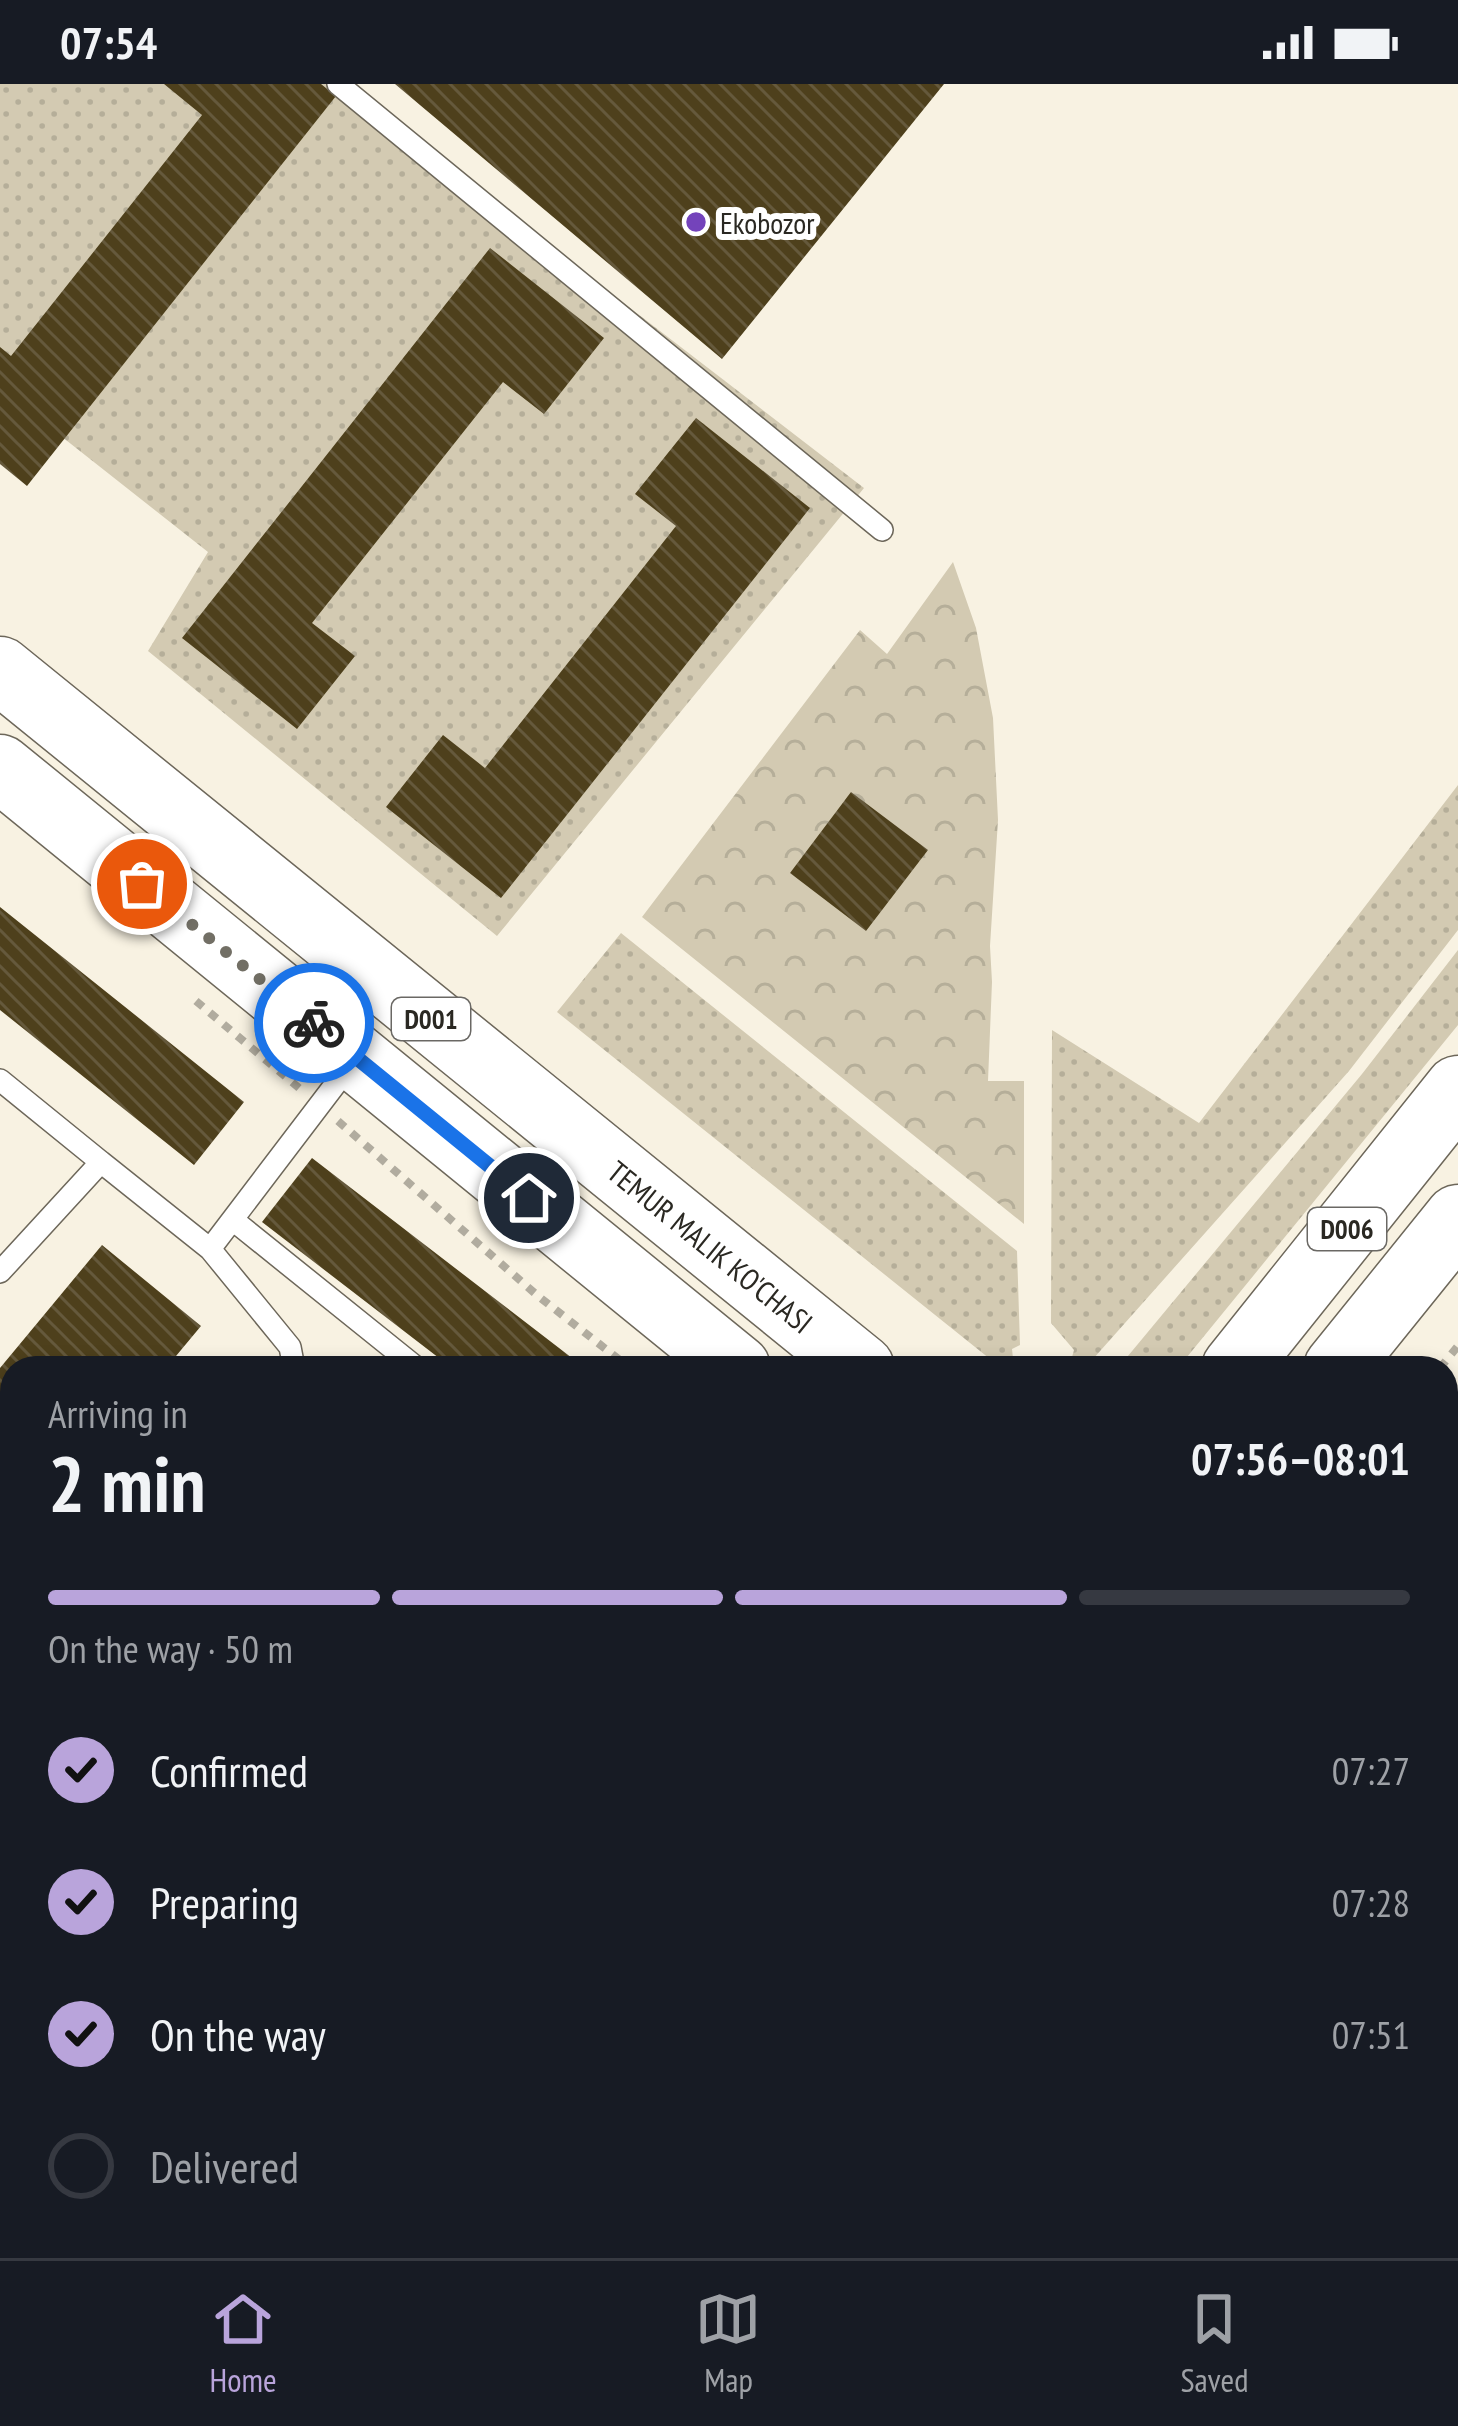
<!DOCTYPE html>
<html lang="en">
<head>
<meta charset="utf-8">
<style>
  body { margin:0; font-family:"PT Sans Narrow",sans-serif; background:#242831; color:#f1f3f6; height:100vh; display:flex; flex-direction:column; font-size:45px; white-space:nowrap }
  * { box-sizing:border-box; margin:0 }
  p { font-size:39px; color:#9ea1a6 }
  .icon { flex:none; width:66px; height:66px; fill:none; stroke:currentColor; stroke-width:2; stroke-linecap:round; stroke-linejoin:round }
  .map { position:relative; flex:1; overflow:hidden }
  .side { position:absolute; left:0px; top:1272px; width:1458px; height:903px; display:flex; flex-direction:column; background:#171b24; border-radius:36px 36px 0 0; box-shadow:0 6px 18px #0003 }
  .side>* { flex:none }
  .pin { position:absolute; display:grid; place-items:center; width:102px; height:102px; color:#fff; margin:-51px; border:6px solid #fff; border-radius:50%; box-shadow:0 3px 12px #0007 }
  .courier { position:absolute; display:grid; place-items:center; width:120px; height:120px; margin:-60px; border:9px solid #1a73e8; border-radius:50%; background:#fff; color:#222; box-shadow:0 3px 15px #0007 }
  .overview em { font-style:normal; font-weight:700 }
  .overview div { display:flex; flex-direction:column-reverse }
  .overview { display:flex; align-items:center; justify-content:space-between; height:204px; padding:0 48px }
  h1 { font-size:78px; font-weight:700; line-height:90px }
  .bar { display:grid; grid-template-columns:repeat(4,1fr); gap:18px 12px; align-content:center; height:144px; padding:0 48px }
  .bar i { height:15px; border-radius:9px; background:#363941 }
  .bar .on { background:#b9a4db }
  .bar p { grid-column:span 4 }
  ol { padding:0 48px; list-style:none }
  li { display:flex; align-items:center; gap:36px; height:132px }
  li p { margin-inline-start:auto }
  li .icon { padding:12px; border-radius:50%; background:#b9a4db; color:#111; stroke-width:4 }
  li:last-child { color:#9ea1a6 }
  li i { width:66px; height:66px; border:6px solid #363941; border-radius:50% }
  .status { display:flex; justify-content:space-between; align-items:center; height:84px; padding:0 60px; background:#171b24; direction:ltr }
  .status svg { height:33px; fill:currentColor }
  .tabs { display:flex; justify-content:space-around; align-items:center; height:168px; border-top:3px solid #363941; background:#171b24; font-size:33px; color:#9ea1a6 }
  .tabs a { display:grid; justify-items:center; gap:6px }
  .tabs .on { color:#b9a4db }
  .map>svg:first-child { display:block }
  .grass { fill:url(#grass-dots) }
  .forest { fill:url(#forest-crowns) }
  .pitch { fill:#d3cab2 }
  .building { fill:url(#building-back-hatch) }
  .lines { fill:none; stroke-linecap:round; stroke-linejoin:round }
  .service-casing { stroke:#6d675a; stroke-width:24 }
  .primary-casing { stroke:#6d675a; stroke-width:69 }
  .trunk-casing { stroke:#6d675a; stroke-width:69 }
  .path { stroke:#b1ac9f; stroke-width:8; stroke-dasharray:9 9; stroke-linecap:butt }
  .service { stroke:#fff; stroke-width:21 }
  .primary { stroke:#fff; stroke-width:66 }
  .trunk { stroke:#fff; stroke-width:66 }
  .done { stroke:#726f65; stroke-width:12; stroke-dasharray:0 21.6 }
  .route { stroke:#1a73e8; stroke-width:15 }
  .poi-dot { fill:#7443bb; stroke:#fff; stroke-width:4.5 }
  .labels { text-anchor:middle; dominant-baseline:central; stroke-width:12; stroke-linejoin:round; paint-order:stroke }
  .shield { fill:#fff; stroke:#6a6864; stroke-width:3 }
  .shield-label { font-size:27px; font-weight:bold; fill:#2a2822 }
  .poi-label { font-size:30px; fill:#2a2822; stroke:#fff; text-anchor:start }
  .street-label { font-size:30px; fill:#2a2822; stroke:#fff }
</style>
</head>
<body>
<div class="status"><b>07:54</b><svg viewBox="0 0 49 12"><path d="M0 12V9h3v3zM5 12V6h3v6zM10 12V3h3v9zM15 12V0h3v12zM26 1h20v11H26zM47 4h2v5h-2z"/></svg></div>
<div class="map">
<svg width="1458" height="2174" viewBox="0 0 1458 2174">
  <defs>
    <pattern id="grass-dots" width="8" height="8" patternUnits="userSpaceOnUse" patternTransform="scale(3)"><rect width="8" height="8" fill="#d3cab2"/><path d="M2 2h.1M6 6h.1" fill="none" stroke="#b5ae99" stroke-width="1.8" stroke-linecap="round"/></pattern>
    <pattern id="forest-crowns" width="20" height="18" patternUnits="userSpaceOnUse" patternTransform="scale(3)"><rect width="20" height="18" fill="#d3cab2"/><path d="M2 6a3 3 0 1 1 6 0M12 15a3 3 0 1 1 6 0" fill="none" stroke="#b5ae99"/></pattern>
    <pattern id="building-back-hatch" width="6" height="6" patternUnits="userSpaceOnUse" patternTransform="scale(3)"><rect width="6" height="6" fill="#4e401c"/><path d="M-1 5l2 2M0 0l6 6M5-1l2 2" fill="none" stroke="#65593c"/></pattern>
  </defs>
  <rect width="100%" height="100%" fill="#f8f2e2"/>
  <path class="grass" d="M0 0H339L864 404 497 852 148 567 208 468 0 304Z
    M1458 701V846L1349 987 1085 1284H1069L1074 1266 1051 1239 1052 946 1199 1039Z
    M621 849 1017 1167 1020 1261 1012 1265 1014 1284 1000 1283 557 928Z
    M1458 866V941L1178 1284H1118L1362 990Z"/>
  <path class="forest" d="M953 478 976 544 993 634 998 736 990 862 992 898 988 997H1024V1140L642 833 860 546 887 570Z"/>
  <path class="pitch" d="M1030 2163H1233L1224 2174H1044Z"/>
  <path class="building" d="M164 0H321L336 12 27 402 0 380V263L11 272 202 31Z
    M395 0H944L722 275Z
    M490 164 604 254 544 330 503 298 312 539 355 572 297 645 182 554Z
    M696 334 810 424 501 814 386 723 443 651 485 684 676 442 635 410Z
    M851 708 928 766 866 847 790 789Z
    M0 823 244 1018 194 1081 0 926Z
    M312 1074 585 1284H452L262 1138Z
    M102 1161 201 1242 166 1284H12V1470L0 1485V1284Z
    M1458 1311V1369L1446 1372V1325Z
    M1458 1463V1517L1446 1531V1476Z
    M3 1505 12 1512V1679L0 1670V1509Z
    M1458 1543V1656L1446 1647V1558Z
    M1458 2067V2174H1370L1379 2163H1446V2082Z
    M121 2163H219L210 2174H112Z"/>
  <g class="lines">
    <g class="service-casing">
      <path id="service" d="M338 0 882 446
        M0 996 101 1078 0 1188
        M101 1078 210 1165 350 981
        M233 1136 417 1284
        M210 1165 290 1263 294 1284
        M0 1499 12 1496
        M0 1758 12 1768
        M0 1858 12 1873
        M726 2163 740 2174
        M64 2174 73 2163"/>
    </g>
    <g class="primary-casing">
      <path id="primary" d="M1235 1284 1458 1005
        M1337 1284 1458 1134
        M484 2174 493 2163
        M620 2174 629 2163"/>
    </g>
    <g class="trunk-casing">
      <g id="trunk">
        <path id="s1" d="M0 586 861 1284"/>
        <path d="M0 684 737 1284"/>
        <path d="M1446 1788 1458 1798"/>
        <path d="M1446 1890 1458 1901"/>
      </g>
    </g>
    <path class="path" d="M196 917 299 1004
      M338 1037 538 1212 630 1284
      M1440 1284 1458 1262
      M1446 1700 1458 1711
      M1446 2008 1458 2018
      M275 2174 284 2163"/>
    <use href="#service" class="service"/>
    <use href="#primary" class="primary"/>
    <use href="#trunk" class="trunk"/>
  </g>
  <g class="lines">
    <path class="done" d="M142 800 314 939"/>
    <path class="route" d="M314 939 529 1114"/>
  </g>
  <circle class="poi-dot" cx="696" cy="138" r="12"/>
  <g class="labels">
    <g class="shield">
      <rect x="392" y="914" width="78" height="42" rx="9"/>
      <rect x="1308" y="1124" width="78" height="42" rx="9"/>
    </g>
    <g class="shield-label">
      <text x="431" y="935">D001</text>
      <text x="1347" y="1145">D006</text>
    </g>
    <g class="poi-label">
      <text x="720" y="138">Ekobozor</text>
    </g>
    <g class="street-label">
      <text stroke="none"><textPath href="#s1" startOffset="915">TEMUR MALIK KO'CHASI</textPath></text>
    </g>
  </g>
</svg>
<div class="pin" style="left:142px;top:800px;background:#ea580c"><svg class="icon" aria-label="bag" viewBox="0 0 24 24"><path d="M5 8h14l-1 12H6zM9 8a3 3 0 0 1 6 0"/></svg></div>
<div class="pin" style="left:529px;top:1114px;background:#1f2937"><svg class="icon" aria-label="home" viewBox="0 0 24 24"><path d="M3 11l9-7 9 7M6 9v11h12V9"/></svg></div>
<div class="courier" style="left:314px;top:939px"><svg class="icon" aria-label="bike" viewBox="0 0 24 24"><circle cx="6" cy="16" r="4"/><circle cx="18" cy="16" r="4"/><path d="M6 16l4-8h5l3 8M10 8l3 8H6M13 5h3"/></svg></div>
<section class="side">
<div class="overview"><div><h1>2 min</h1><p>Arriving in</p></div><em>07:56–08:01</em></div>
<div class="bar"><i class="on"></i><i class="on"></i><i class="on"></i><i></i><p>On the way · 50 m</p></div>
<ol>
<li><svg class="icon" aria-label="check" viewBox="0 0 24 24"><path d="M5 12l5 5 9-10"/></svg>Confirmed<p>07:27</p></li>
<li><svg class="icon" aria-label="check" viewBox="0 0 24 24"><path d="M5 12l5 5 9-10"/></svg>Preparing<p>07:28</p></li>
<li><svg class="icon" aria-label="check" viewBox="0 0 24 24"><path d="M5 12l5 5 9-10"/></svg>On the way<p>07:51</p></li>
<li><i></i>Delivered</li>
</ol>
</section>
</div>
<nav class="tabs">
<a class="on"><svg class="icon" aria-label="home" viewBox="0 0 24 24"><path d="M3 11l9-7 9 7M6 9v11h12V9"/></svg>Home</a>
<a><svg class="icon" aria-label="map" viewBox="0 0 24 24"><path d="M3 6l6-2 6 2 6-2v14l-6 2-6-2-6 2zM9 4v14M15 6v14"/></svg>Map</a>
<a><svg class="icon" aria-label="saved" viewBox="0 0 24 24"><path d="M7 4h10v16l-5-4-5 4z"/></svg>Saved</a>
</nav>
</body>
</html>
